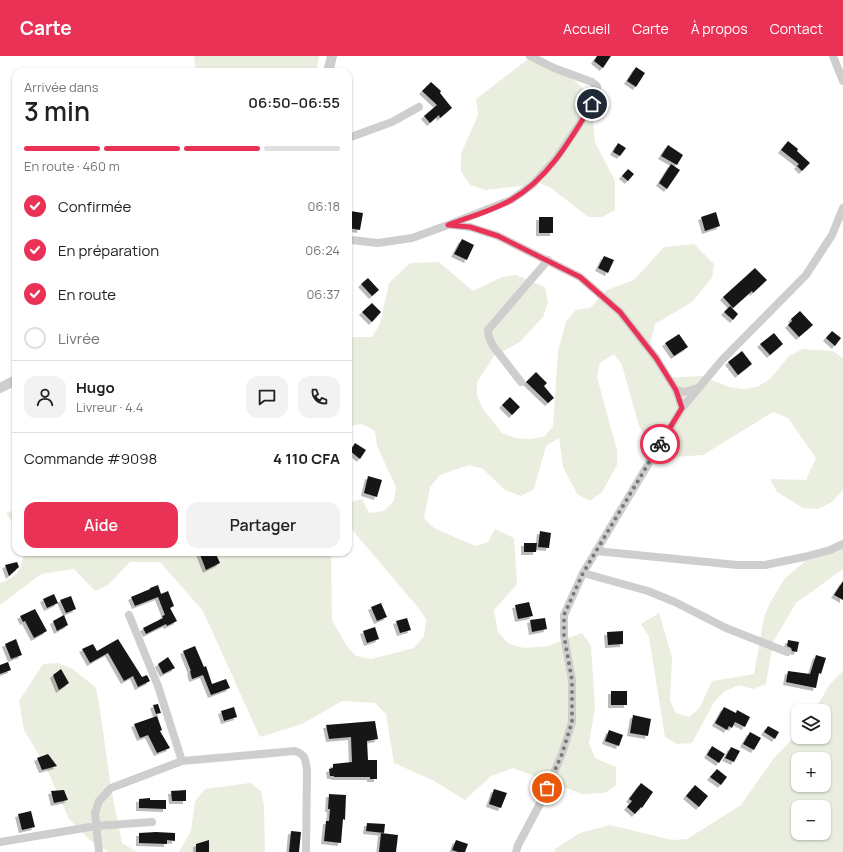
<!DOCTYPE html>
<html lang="fr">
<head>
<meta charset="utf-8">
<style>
  body { margin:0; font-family:Manrope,sans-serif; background:#f2f2f2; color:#202124; height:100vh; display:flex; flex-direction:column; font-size:15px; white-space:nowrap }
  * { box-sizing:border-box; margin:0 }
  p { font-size:13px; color:#757577 }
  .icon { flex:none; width:22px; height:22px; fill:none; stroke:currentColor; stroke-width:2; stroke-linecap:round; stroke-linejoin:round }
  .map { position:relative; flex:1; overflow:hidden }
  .details { position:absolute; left:12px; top:12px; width:340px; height:488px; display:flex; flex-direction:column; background:#fff; border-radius:12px; box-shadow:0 1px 3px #0004 }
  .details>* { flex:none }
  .fabs { position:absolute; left:791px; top:648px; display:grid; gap:8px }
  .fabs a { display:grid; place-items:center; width:40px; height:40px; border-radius:8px; background:#fff; box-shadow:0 1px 3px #0004; font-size:20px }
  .pin { position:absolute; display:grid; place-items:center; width:34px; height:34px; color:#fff; margin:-17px; border:2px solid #fff; border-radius:50%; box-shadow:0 1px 4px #0007 }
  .courier { position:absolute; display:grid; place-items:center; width:40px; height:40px; margin:-20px; border:3px solid #ea3156; border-radius:50%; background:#fff; color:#222; box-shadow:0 1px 5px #0007 }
  .summary em { font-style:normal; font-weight:600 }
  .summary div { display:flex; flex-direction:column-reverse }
  .summary { display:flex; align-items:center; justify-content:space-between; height:68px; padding:0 12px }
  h1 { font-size:26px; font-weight:600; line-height:30px }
  .bar { display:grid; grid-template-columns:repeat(4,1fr); gap:6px 4px; align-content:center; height:48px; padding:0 12px }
  .bar i { height:5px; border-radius:3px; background:#e0e0e0 }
  .bar .selected { background:#ea3156 }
  .bar p { grid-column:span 4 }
  .line { display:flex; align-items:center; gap:10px; padding:0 12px; border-top:1px solid #e0e0e0 }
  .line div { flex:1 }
  .round { display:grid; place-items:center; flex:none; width:42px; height:42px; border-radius:12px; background:#f2f2f2 }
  ol { padding:0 12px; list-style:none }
  li { display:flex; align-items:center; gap:12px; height:44px }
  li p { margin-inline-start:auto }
  li .icon { padding:4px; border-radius:50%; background:#ea3156; color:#fff; stroke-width:4 }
  li:last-child { color:#757577 }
  li i { width:22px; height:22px; border:2px solid #e0e0e0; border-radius:50% }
  .button { display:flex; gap:8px; margin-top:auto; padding:8px 12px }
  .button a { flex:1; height:46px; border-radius:12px; background:#ea3156; color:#fff; font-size:16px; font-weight:600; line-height:46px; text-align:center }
  .button a+a { background:#f2f2f2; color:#202124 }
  header { display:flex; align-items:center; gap:24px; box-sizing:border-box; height:56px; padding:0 20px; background:#ea3156; color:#fff }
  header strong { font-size:19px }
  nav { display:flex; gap:22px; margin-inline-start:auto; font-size:14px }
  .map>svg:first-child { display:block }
  .green { fill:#e9eedf; fill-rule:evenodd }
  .building { fill:#181818; filter:url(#shadow) }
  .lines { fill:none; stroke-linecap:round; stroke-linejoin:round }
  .minor { stroke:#cecece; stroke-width:8 }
  .tertiary { stroke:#cecece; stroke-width:10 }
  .done { stroke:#797979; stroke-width:4; stroke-dasharray:0 7.2 }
  .route { stroke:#ea3156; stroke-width:5 }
</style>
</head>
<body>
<header>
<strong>Carte</strong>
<nav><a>Accueil</a><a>Carte</a><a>À propos</a><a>Contact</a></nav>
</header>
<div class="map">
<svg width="843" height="796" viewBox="0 0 843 796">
  <defs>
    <filter id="shadow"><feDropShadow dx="-3" dy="3" stdDeviation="0" flood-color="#0004"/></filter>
  </defs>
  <rect width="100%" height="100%" fill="#fff"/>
  <path class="green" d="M194 0H319L316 16H196Z
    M531 1 570 20 591 41 595 86 615 125V154L602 161H588L551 132 538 126 531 129 485 134 470 129 461 115V98L478 59 476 43Z
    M694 188 714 208 712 222 692 246 655 268 648 297 665 322 702 320 729 331 744 333 757 331 770 323 789 300 803 293 833 295 843 302V434L832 446 818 453 803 452 777 436 770 423 806 424 816 402 788 362 773 356 703 399 673 401 648 384 639 370 622 309 614 298 600 307 597 321 617 394V409L602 436 590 445 577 438 563 411 559 382 546 390 534 433 521 440 505 434 483 413 469 409 440 419 430 431 424 462 434 472 475 490 488 486 495 473 514 482 517 528 494 554 498 576 509 588 524 592 548 590 582 577 591 590 595 652 589 687 595 702 616 711V729L605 737 582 738 513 712 491 720 465 744 434 725 394 707 386 658 375 647 342 645 302 668 260 681 203 555 160 506H130L108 529 95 535 74 513 41 518 0 549V527C18 520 21 515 24 496H331L332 564 346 589 356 600 371 603 414 592 424 580 426 563 416 549 348 469V447L362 443 369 457 384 455 394 445 396 431 377 390 375 375 362 368 348 370V281H372L380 268 389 227 410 207 439 206 473 235 502 221 516 219 545 231 548 246 543 261 520 286 494 300 477 326V340L483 353 502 377 515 382 530 383 544 381 553 370 558 295 566 266 576 254 590 252 607 234 634 224 664 191Z
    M16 453V472L6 457Z
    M843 488V513L796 547 773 586 766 628 753 633 739 629 725 635 714 646 692 687 677 688 665 681 649 581 641 568 659 557 672 601 670 645 676 657 689 661 700 651 712 625 754 618 764 561 770 547 785 522 814 498Z
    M58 607 73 613 96 632 99 647 111 732 122 787 137 796H109L91 785 69 763 45 709 24 674 19 645 43 608Z
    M843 615V796H554L555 793 580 777 610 769 672 784 687 783 741 749 774 702 798 677V681H824V655H814L830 628ZM798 703H824V729H798ZM798 751H824V777H798Z
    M250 727 261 735 264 749 265 796H179L191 775 195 745 205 733Z"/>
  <path class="building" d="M597 0H611L603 12 594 5Z
    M636 11 645 17 636 31 627 25Z
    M431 26 441 35 440 37 452 52 440 62 439 59 430 67 424 60 437 49 422 35Z
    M788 85 798 93 797 95 810 107 802 115 797 110 799 108 781 94Z
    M618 87 626 92 620 100 613 96Z
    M668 89 683 99 677 109 661 100Z
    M671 108 680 114 667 133 659 127Z
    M628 113 634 118 628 125 622 120Z
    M350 155 363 157 360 174 348 172Z
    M716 156 720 170 705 175 701 161Z
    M539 161H553V177H539Z
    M462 183 474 189 467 204 454 198Z
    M604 200 614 204 608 217 598 212Z
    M755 212 767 224 753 237 752 235 733 252 723 241Z
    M368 222 379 234 372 240 361 228Z
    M372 247 381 256 372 266 362 256Z
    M730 250 738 258 733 264 724 256Z
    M800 255 813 269 799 281 788 269 792 265 791 263Z
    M832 275 841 282 835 290 826 282Z
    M774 277 783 288 770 299 760 288Z
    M679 278 688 291 674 300 665 287Z
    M742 295 752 308 738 319 728 306Z
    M536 316 547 327 544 330 554 342 548 347 526 326Z
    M510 341 520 351 512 359 502 349Z
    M355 387 366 394 360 403 350 395Z
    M368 420 382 424 377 441 364 437Z
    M540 475 551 477 549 492 538 491Z
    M524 487H537L536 496H524Z
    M199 496H215L220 507 206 514Z
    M17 506 19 511 9 520 5 509Z
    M843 525V544L834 539Z
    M158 529 161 538 168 535 174 550 170 552 177 565 167 570 166 568 146 578 143 572 163 562 162 560 165 559 158 541 135 550 131 541 150 533V532Z
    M54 538 58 547 47 552 43 543Z
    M71 540 76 553 66 557 60 544Z
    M529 546 533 560 518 563 515 549Z
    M381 547 387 561 377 565 371 551Z
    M35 553 47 575 34 582 25 565 23 566 20 560Z
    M64 559 68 569 57 575 53 565Z
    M407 562 411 574 400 577 396 565Z
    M545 562 547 573 532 576 530 564Z
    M375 571 379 583 367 587 363 575Z
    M623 575V588L608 589 607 576Z
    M16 583 22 599 11 603 5 588Z
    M118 583 142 621 147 619 150 625 138 631 133 620 124 625 108 597 90 607 82 593 93 588 97 595Z
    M788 584 799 586 797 596 792 595 791 592 787 590Z
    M195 590 204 611 206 610 212 628 226 623 230 632 211 639 203 619 192 623 190 615H191L183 595Z
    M816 599 826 602 821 618 819 617 816 632 786 626 788 615 810 618Z
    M168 601 175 612 163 618 158 608Z
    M8 606 11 614 0 618V609Z
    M61 613 69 627 59 634 53 619Z
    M611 635H627V649H611Z
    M158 648 161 657 156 658 153 649Z
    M234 651 237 661 224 665 221 655Z
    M724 651 736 657 737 654 750 661 745 671 735 666 732 672 729 670 727 674 715 667Z
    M633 659 651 663 648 680 630 677Z
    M157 660 162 674 160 675 170 692 157 697 148 679 140 682 134 668Z
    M375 665 378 683 367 685 368 704H377V723H370V721H334V720H330L329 713 333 712V708L352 706 351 681 329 683 326 669Z
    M768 670 779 676 775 683 764 676Z
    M609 674 623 679 619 690 605 685Z
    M750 676 761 682 754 694 743 688Z
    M712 690 725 698 719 707 707 699Z
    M731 691 740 695 734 706 725 702Z
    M48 698 57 710 42 714 37 702Z
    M717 713 727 721 721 729 710 721Z
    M641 727 653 736 642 752 641 751 635 758 627 751 632 745 629 743Z
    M695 729 708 740 699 751 686 740Z
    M494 733 507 737 501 752 489 748Z
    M64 734 68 744 54 747 51 735Z
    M186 734V745H172L171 735Z
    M329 738 346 739 345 764 343 763 341 787 324 785 326 765H329L330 753H328Z
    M150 742V744H166V753L139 752V743Z
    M31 755 35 771 22 774 18 758Z
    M367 767 385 768 384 777 366 775Z
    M291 775 301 776 299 796H289Z
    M156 776 175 777V785L167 784V788L139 787V777Z
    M381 777 398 779 396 796H379Z
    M209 784V796H196V788Z
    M456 784 468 788 465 796H458L452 794Z"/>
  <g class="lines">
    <path class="minor" d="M833 0 843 25
      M348 82 392 66 419 51
      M451 169 470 171 498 180 580 221 620 256 656 302 676 334 682 352
      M348 182 351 184 378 187 412 182 448 169 511 144 532 129 555 104 579 69 598 37 597 30 592 26 554 12 530 0
      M521 326 493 290 489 281 488 274 548 204
      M676 334 684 336 698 332
      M596 495 737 509H765L804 501 830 494 843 488
      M583 517 648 535 675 546 726 572 787 596
      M129 559 158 630 182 705
      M0 786 96 770 152 766
      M99 796 95 757 99 745 111 732 182 705 295 695C306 699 305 703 307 714L306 796
      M516 796 518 789 542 744 562 698 572 666V624L564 580V559L583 517 682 352 722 304 806 219 832 179 843 152"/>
    <path class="tertiary" d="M328 16 332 0
      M0 332 16 324"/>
  </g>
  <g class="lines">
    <path class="done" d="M547 732 562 698 572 666V624L564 580V559L583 517 660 388"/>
    <path class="route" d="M592 48C571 83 548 123 511 144 492 155 469 161 448 169L470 171 498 180 580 221 620 256 656 302 676 334 682 352 660 388"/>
  </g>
</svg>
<div class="fabs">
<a><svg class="icon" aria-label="layers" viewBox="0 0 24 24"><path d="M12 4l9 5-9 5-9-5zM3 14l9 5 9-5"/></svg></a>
<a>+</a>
<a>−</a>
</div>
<div class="pin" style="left:547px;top:732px;background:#ea580c"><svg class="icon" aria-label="bag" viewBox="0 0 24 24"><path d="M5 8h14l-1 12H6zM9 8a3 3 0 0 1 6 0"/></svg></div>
<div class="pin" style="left:592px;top:48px;background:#1f2937"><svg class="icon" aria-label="home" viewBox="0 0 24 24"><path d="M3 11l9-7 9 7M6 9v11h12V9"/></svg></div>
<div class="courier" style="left:660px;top:388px"><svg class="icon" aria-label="bike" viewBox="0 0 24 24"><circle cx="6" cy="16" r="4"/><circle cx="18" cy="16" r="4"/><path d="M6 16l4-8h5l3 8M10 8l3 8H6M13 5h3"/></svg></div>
<section class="details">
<div class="summary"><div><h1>3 min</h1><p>Arrivée dans</p></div><em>06:50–06:55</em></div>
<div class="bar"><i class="selected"></i><i class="selected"></i><i class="selected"></i><i></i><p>En route · 460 m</p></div>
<ol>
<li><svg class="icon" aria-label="check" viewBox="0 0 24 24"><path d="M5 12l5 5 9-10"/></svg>Confirmée<p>06:18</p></li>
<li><svg class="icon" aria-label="check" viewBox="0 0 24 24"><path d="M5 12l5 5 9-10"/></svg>En préparation<p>06:24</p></li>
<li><svg class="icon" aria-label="check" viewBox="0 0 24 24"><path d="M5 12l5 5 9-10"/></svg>En route<p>06:37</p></li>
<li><i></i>Livrée</li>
</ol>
<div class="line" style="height:72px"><a class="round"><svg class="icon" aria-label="person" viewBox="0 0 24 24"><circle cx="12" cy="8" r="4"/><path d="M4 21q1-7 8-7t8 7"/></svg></a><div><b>Hugo</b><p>Livreur · 4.4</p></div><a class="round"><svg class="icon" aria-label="chat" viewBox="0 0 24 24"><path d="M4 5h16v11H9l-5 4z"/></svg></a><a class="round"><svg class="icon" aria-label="phone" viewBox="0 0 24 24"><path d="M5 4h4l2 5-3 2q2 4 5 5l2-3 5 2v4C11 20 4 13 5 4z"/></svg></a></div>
<div class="line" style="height:52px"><div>Commande #9098</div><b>4 110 CFA</b></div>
<div class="button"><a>Aide</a><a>Partager</a></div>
</section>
</div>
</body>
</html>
